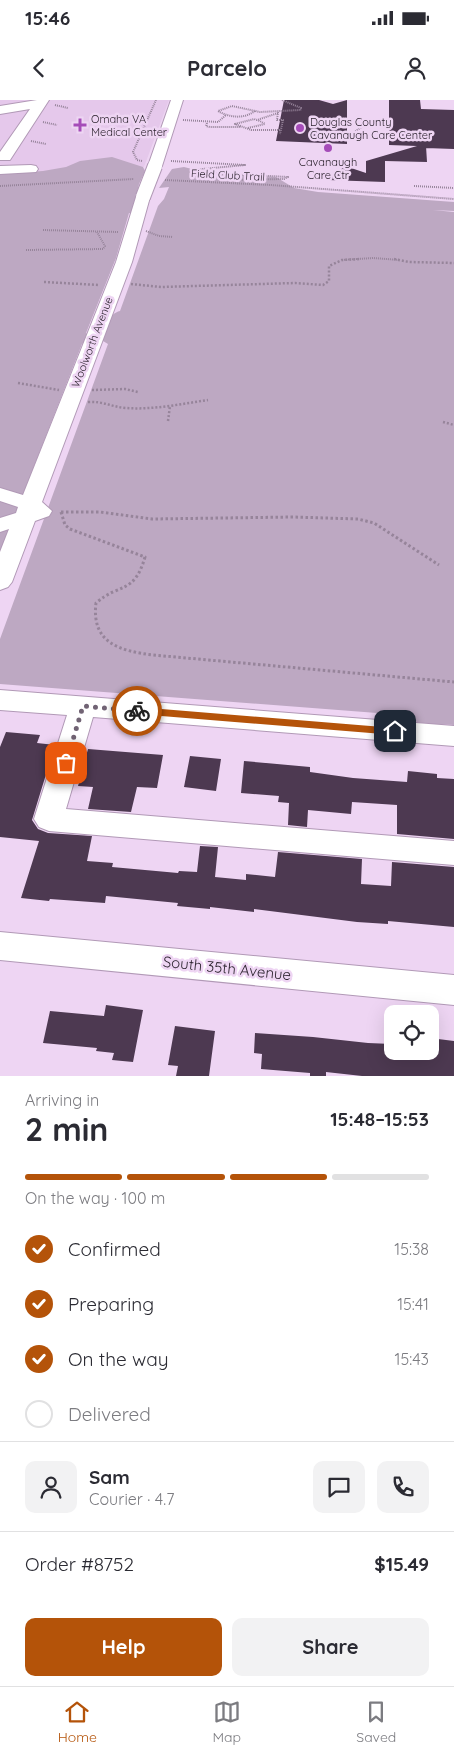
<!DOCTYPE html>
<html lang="en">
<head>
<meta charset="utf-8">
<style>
  body { margin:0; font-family:Quicksand,sans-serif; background:#f2f2f3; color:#2b2b33; height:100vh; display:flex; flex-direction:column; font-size:19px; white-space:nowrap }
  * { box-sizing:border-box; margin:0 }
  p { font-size:16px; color:#7c7c81 }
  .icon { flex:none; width:28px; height:28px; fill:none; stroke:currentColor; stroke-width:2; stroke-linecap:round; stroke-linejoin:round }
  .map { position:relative; height:976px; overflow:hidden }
  .drawer { display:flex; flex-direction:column; background:#fff; flex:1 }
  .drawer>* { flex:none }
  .fabs { position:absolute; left:384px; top:905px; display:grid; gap:10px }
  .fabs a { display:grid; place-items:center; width:55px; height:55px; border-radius:10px; background:#fff; box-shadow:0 5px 20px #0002; font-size:25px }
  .pin { position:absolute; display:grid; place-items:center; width:42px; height:42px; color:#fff; margin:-21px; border-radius:10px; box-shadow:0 2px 8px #0006 }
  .courier { position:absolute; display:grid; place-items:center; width:50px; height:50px; margin:-25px; border:4px solid #b45309; border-radius:50%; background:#fff; color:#222; box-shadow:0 1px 6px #0007 }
  .summary em { font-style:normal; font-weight:800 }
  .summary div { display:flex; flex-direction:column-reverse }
  .summary { display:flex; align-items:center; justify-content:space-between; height:85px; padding:0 25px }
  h1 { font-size:32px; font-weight:800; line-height:38px }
  .bar { display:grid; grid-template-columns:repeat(4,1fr); gap:8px 5px; align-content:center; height:60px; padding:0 25px }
  .bar i { height:6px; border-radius:4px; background:#e1e1e2 }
  .bar .selected { background:#b45309 }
  .bar p { grid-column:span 4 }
  .line { display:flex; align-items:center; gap:12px; padding:0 25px; border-top:1px solid #e1e1e2 }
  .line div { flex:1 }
  .round { display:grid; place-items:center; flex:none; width:52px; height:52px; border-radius:10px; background:#f2f2f3 }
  ol { padding:0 25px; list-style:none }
  li { display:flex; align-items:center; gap:15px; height:55px }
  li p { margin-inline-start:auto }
  li .icon { padding:5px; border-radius:50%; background:#b45309; color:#fff; stroke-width:4 }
  li:last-child { color:#7c7c81 }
  li i { width:28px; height:28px; border:2px solid #e1e1e2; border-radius:50% }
  .cta { display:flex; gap:10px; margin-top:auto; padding:10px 25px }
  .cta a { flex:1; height:58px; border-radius:10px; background:#b45309; color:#fff; font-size:20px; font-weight:800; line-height:58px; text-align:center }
  .cta a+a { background:#f2f2f3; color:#2b2b33 }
  .status { display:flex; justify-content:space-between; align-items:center; height:35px; padding:0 25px; background:#fff; direction:ltr }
  .status svg { height:14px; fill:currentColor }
  header { display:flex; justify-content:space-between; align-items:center; height:65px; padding:0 25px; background:#fff; font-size:22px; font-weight:800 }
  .dock { display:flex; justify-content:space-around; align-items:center; height:70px; border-top:1px solid #e1e1e2; background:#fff; font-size:14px; color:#7c7c81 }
  .dock a { display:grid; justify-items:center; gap:2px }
  .dock .selected { color:#b45309 }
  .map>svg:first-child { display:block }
  .built { fill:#e5c8eb }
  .green { fill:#bda8c2 }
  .building { fill:#4d3951 }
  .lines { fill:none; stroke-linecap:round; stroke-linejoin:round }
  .minor-casing { stroke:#b199b6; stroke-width:2 }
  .path-far2 { stroke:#96849a; stroke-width:2; stroke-dasharray:1 1; stroke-linecap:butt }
  .path-far1 { stroke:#96849a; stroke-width:2.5; stroke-dasharray:2 2; stroke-linecap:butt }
  .path { stroke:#96849a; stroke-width:3; stroke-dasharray:2.5 2.5; stroke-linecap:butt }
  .minor { fill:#fff; fill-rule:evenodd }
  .minor-bridge-casing { stroke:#b199b6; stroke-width:16; stroke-linecap:butt }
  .minor-bridge { stroke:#fff; stroke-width:14 }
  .route { fill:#b45309 }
  .done { stroke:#716374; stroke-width:5; stroke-dasharray:0 9 }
  .poi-dot { fill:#a54cb8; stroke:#eed5f3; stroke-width:2 }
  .labels { text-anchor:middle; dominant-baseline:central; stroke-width:5; stroke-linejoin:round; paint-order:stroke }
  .far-poi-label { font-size:11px; fill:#2e2530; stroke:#eed5f3; text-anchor:start }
  .far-street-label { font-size:11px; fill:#2e2530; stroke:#eed5f3 }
  .near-street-label { font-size:15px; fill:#2e2530; stroke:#eed5f3 }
</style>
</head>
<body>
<div class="status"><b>15:46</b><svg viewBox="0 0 49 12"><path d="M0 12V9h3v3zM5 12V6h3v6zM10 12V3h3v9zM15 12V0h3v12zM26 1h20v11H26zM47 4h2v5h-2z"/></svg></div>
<header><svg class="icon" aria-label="back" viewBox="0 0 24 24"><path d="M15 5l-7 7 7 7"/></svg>Parcelo<svg class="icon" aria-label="person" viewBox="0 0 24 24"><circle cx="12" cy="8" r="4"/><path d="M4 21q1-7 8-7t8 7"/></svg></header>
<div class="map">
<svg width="454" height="976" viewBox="0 0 454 976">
  <rect width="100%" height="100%" fill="#eed5f3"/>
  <path class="built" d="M0 0H169L144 67 114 73 0 81Z"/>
  <path class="green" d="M112 57 143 67 145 71 139 84 132 114 129 113 116 158 86 233 88 235 86 242 82 244 0 453V74L43 71 66 67 80 61Z
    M184 67 208 73 276 77 294 88 318 92 454 102V111L433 110 454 112V625C439 624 415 626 403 615L0 584V539L108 244 103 241C101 230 108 214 120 211L158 106 164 99 169 87 159 88 172 69Z"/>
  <path class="building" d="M284 0H319L333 4 347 0V44L276 41Z
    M389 0H420L421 9 454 10V49L426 48V46L427 62 385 61V82L328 80 345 66 366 73V61L417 46 389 45Z
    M6 632 40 635 37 643 55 645 32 720 38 729 48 733 92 736 87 761 113 763 112 767 178 773 179 771 197 772 200 746 218 747 215 777 246 780V774L275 777 278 752 362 759 361 784 391 786 392 762 454 767V827L388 821V824L357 822 254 809V812L210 807V809L177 806 178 803 106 796 105 803 50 799 49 801 21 798 39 741 0 737V647Z
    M88 649 163 655 157 688 137 687 131 712 88 709 93 687 78 686Z
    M190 656 221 659 216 691 184 687Z
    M244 661 310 667V672L353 678 407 682 408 671 437 674V678L454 679V739L397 734V705L352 702 351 714 308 710 307 727 288 725 289 703 278 702 279 696 241 693Z
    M106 905 143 910 133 962 112 960 114 953 96 951 97 948 43 943 50 911 104 916Z
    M175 926 215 931 209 976H176L178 966 168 965Z
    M255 933 313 937 368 943 392 944V951H430V938L454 941V976H362L326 972V976H310V973L261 969 262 954 254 953Z"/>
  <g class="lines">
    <g class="minor-casing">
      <path id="minor" d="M37 0H49L10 60H0V52L30 9 0 14V6Z
        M171 0H183L162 66 160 69H150L148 66Z
        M31 65 36 66 38 69 36 72 0 74V66Z
        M143 93 148 94 150 97 132 162 42 402 52 411 49 416 35 421 12 482 8 487 0 490V452L9 429 0 432V418L16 413 18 407 0 401V388L23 395 116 162 136 97 138 94Z
        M0 590 454 626V646L93 617 66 709 454 741V765L49 731 39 727 34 719 67 615 0 610Z
        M0 832 454 875V905L0 860Z"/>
    </g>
    <path class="path-far2" d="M282 0 301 8 300 11
      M55 5 68 8
      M255 11C244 19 230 18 218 11L232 6 260 12 300 10
      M278 12 277 20H283L280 34
      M278 13 257 20 254 19 235 24 251 30H280
      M183 20 218 22 226 15
      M43 22 57 25
      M207 23 206 26 210 27H241
      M248 28 265 24 258 20
      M347 37 363 26
      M31 41 46 44
      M142 61 137 60 133 52 156 0
      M171 61 245 65 192 70 190 72 288 77 284 79 221 80
      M165 80 271 85 454 99
      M0 86 134 79
      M414 86 454 88
      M43 130 118 132
      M146 131 159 136 173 137
      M26 150 103 149 105 146 97 132
      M342 160 373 158 400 160"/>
    <path class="path-far1" d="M394 159 409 162 454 163
      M44 182 99 185
      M131 184 161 187 295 183 323 185 329 181V166L342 160 361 159
      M18 283 59 290
      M92 290 125 289 138 292
      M88 302C103 301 112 307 126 308 153 310 181 304 208 300
      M168 321 170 306
      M443 322 454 325"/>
    <path class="path" d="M61 412 65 425 70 429 145 457C134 495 120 482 96 503 91 543 120 551 153 555L454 582
      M61 412H100L152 419 293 417 358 419 374 423 439 465"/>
    <use href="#minor" class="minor"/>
    <g class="minor-bridge-casing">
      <path id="minor-bridge" d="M143 97 155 66"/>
    </g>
    <use href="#minor-bridge" class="minor-bridge"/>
  </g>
  <path class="route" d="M137 607 395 628 400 631 395 635 137 614 132 611Z"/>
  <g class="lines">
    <path class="done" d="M66 663 83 606 137 611"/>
  </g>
  <g class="poi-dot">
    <path d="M77.5 17.5h5v5h5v5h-5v5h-5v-5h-5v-5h5z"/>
    <circle cx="300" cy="28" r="5"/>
    <circle cx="328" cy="48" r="5"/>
  </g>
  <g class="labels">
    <g class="far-poi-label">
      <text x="91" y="19">Omaha VA<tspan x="91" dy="13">Medical Center</tspan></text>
      <text x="310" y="22">Douglas County<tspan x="310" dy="13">Cavanaugh Care Center</tspan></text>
      <text x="328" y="62" text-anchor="middle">Cavanaugh<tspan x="328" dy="13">Care Ctr</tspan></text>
    </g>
    <g class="far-street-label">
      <text transform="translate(228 75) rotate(3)">Field Club Trail</text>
      <text transform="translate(92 242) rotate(-69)">Woolworth Avenue</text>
    </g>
    <g class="near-street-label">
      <text transform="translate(227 868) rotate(6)">South 35th Avenue</text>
    </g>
  </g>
</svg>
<div class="fabs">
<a><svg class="icon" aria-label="locate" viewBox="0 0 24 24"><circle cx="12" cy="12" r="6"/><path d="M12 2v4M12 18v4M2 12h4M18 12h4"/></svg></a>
</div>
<div class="pin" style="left:66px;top:663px;background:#ea580c"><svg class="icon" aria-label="bag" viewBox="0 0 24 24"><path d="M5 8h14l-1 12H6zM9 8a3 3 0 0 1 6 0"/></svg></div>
<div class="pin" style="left:395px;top:631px;background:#1f2937"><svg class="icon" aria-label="home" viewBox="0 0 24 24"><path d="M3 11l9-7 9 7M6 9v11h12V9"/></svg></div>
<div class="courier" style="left:137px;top:611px"><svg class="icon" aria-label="bike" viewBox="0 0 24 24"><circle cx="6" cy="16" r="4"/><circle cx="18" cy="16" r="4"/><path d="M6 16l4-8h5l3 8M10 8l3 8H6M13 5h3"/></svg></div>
</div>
<section class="drawer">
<div class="summary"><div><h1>2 min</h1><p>Arriving in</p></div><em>15:48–15:53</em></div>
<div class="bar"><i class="selected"></i><i class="selected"></i><i class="selected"></i><i></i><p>On the way · 100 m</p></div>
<ol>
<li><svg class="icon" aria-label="check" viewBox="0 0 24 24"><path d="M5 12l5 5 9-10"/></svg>Confirmed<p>15:38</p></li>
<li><svg class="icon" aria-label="check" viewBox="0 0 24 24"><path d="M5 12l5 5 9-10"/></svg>Preparing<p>15:41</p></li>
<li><svg class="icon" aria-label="check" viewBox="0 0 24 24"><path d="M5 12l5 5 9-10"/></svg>On the way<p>15:43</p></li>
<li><i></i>Delivered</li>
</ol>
<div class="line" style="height:90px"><a class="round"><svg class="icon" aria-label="person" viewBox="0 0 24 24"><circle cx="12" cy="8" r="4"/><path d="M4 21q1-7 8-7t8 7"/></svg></a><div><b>Sam</b><p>Courier · 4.7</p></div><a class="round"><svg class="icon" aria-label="chat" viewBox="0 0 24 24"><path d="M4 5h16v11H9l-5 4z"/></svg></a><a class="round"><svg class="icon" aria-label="phone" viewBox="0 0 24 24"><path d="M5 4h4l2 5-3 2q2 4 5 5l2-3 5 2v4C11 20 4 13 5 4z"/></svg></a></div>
<div class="line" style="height:65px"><div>Order #8752</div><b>$15.49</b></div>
<div class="cta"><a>Help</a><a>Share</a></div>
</section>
<nav class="dock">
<a class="selected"><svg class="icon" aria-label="home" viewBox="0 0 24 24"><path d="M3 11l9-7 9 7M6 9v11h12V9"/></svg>Home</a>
<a><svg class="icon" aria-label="map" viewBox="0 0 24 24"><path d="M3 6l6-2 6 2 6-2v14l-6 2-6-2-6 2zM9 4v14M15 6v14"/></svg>Map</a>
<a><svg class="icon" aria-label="saved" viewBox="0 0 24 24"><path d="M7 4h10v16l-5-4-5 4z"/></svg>Saved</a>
</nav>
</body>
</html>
